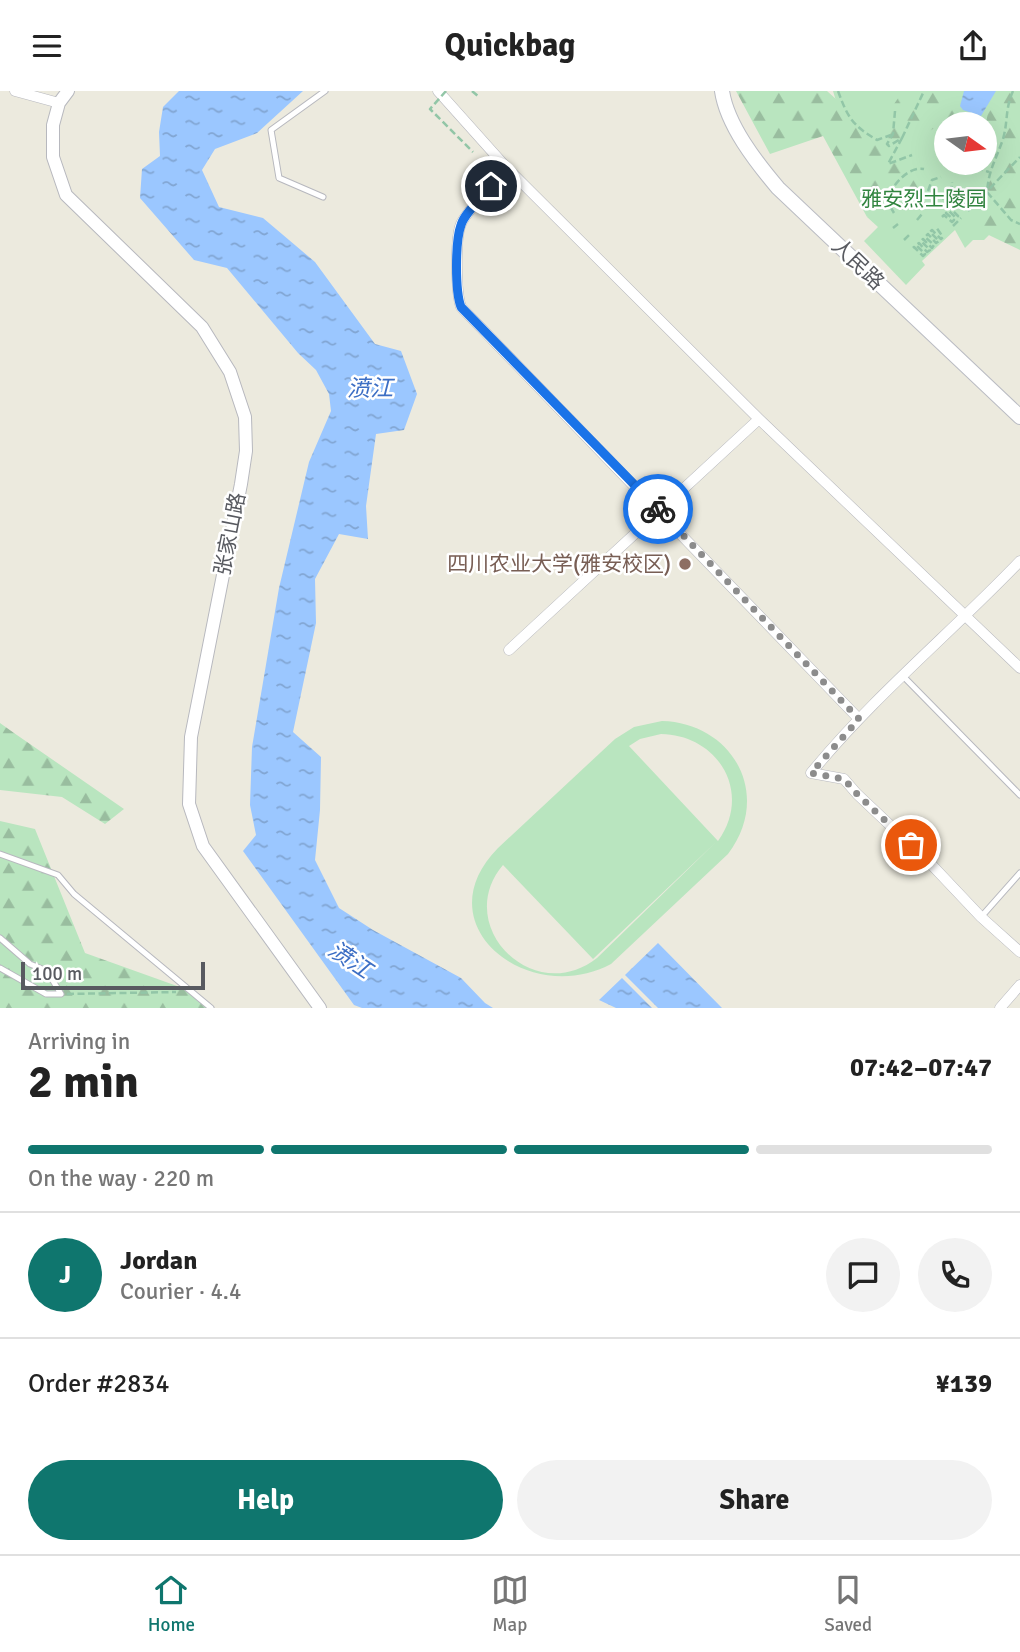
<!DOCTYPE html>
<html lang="en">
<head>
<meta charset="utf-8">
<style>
  body { margin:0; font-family:Signika,"Noto Sans SC",sans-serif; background:#f2f2f2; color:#222; height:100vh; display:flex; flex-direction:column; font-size:26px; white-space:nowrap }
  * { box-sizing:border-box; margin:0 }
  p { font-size:23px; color:#767676 }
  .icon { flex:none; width:38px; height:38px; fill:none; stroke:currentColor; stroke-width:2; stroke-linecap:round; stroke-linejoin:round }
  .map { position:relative; height:917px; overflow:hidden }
  .side { display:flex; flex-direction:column; background:#fff; flex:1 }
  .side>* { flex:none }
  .needle { width:46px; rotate:104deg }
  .fabs { position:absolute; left:934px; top:21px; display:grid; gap:14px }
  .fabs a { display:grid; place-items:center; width:63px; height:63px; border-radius:50%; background:#fff; box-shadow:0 7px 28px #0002; font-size:35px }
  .scale { position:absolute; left:21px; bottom:18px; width:184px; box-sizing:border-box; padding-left:7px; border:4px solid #585a60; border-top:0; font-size:19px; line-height:24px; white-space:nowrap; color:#585a60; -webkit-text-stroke:5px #fff; paint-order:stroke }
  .pin { position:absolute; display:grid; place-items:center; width:60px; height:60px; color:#fff; margin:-30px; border:4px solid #fff; border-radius:50%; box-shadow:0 2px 7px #0007 }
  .courier { position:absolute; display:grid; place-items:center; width:70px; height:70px; margin:-35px; border:5px solid #1a73e8; border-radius:50%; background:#fff; color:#222; box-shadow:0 2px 9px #0007 }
  .headline em { font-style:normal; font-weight:700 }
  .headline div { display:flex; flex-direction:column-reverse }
  .headline { display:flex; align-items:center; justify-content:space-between; height:119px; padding:0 28px }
  h1 { font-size:46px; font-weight:700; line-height:52px }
  .bar { display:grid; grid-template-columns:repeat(4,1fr); gap:10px 7px; align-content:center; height:84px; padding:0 28px }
  .bar i { height:9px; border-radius:5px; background:#e0e0e0 }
  .bar .on { background:#0f766e }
  .bar p { grid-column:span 4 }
  .line { display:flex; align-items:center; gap:18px; padding:0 28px; border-top:2px solid #e0e0e0 }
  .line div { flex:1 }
  .round { display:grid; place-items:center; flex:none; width:74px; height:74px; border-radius:37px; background:#f2f2f2 }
  .action { display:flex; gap:14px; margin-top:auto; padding:14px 28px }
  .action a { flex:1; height:80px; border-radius:42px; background:#0f766e; color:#fff; font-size:28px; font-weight:700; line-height:80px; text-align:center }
  .action a+a { background:#f2f2f2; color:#222 }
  header { display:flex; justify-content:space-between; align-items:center; height:91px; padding:0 28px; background:#fff; font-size:32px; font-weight:700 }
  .tab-bar { display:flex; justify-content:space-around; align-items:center; height:98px; border-top:2px solid #e0e0e0; background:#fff; font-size:19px; color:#767676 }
  .tab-bar a { display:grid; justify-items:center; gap:4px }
  .tab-bar .on { color:#0f766e }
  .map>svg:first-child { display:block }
  .green { fill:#b9e5bf; fill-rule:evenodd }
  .forest { fill:url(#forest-firs) }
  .water { fill:url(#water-ripples) }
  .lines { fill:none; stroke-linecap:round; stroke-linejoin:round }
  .service-casing { stroke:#b7b8be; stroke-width:7 }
  .minor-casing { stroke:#b7b8be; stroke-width:11 }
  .tertiary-casing { stroke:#b7b8be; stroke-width:14 }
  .secondary-casing { stroke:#babcc3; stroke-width:16 }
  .path { stroke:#92c6a7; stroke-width:2.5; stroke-dasharray:7 3.5; stroke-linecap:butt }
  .service { stroke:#fff; stroke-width:5 }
  .minor { stroke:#fff; stroke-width:10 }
  .tertiary { stroke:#fff; stroke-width:12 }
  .secondary { stroke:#fff; stroke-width:14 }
  .path-bridge { stroke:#92c6a7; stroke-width:2.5; stroke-dasharray:7 3.5; stroke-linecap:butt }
  .done { stroke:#8c8c8c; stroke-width:7; stroke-dasharray:0 12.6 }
  .route { stroke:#1a73e8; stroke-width:9 }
  .education-dot { fill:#8d6e63; stroke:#fff; stroke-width:2.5 }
  .labels { text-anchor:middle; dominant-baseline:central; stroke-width:5; stroke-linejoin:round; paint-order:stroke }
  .park-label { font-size:21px; fill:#328540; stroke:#fff }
  .street-label { font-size:21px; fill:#585a60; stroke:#fff }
  .education-label { font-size:21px; fill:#785e54; stroke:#fff; text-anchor:end }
  .water-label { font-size:23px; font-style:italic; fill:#3c6ec4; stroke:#fff }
</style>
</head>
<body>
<header><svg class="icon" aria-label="menu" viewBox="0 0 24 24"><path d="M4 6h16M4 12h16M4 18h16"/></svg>Quickbag<svg class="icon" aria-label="share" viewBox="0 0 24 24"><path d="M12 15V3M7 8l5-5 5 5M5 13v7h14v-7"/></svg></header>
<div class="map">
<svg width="1020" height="917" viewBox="0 0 1020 917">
  <defs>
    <pattern id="forest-firs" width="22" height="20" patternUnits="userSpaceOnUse" patternTransform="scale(1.75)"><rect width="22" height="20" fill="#b9e5bf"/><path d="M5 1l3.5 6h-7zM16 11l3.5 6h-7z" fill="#99bd9f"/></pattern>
    <pattern id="water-ripples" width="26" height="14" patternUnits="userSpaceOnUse" patternTransform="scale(1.75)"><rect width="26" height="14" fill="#9bc7ff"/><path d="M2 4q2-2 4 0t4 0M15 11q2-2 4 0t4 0" fill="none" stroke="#81a5d2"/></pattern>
  </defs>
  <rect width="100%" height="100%" fill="#eceade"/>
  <path class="green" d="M833 0H1020L991 142 984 149H973L965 157 955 139 922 170 925 174 906 194 864 150 878 136 867 126 870 123ZM947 33H985V72H947Z
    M662 630C733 632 773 704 728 763L611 873C529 917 422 834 498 757L615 648 634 636ZM661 643C718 644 753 701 718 750L629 655 640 648ZM716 751 597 867C533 917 452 834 503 774L593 868Z"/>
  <path class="forest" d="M736 0H827L874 42 903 0H962L957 21 903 59 928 90 867 126 823 45 770 63Z
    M991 0H1020V159L972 136 981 72H985V40Z
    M0 632 14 642 124 718 105 733 62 706 0 699Z
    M0 730 35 738 85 862 191 900 211 917H0Z"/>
  <path class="water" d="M179 0H303L257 42 215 58 202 79 219 116 263 127 315 171 375 253 401 260 417 303 404 339 376 343 366 415 368 448 339 443 315 488 316 532 293 641 321 666 320 719 315 769 339 817 373 839 461 887 485 912 493 917H362L354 914 243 760 256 744 250 714 252 656 279 497 309 371 331 320 329 303 316 279 298 262 227 177 194 169 140 107 142 78 160 65 159 41 163 16Z
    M964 0H996L981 25 963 19 960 15Z
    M658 852 722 917H658L625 884Z
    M622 887 652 917H616L599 909Z"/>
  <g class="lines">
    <g class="service-casing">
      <path id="service" d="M323 106 279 87 271 39 325 0
        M902 584 1020 704
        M0 763 58 784 74 803 211 917
        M981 826 1020 782
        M0 847 30 873 47 880 61 903H46L0 877"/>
    </g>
    <g class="minor-casing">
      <path id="minor" d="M15 0 59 12
        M438 0 506 76 759 328 1020 577
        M506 76C497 88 465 122 461 133 455 147 456 202 461 216L859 628
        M1020 470C951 542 874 605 811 682L844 688 857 703 929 771 981 826 1020 861
        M509 559 759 328
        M1000 917 1020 894"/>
    </g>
    <g class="tertiary-casing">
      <path id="tertiary" d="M68 0 59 12 53 34V66L66 104 202 236 230 281 245 326 246 360 241 393 191 646 189 713 203 755 320 917"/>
    </g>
    <g class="secondary-casing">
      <path id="secondary" d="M722 0C727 34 756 71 778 97L1020 326"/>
    </g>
    <path class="path" d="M472 0 479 6
      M838 0C848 27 852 34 877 49L891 44
      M1013 0C1005 18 1008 31 1003 48 996 69 989 77 987 101L1011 129 1020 133
      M895 20 893 43 887 53 889 55 902 47 888 73 912 64
      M970 33 971 29
      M902 47 924 0
      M976 77 989 81
      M928 100 932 89 941 86
      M942 108 951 101 952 91
      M968 120 1020 66
      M894 122 887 110C891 95 908 75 924 78
      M942 126 944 124 952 131 954 129 946 122 949 120 956 127 958 125 947 114 949 112 953 117 955 115 951 111 954 109 958 113 960 111 956 107 958 105 962 109 964 107 960 102 962 100 967 105 969 104 963 98
      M917 129 922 123
      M953 135 961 127
      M893 137 898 133
      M904 149 909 144
      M913 157 914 156 923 165 925 163 916 154 919 152 927 161 930 159 921 150 923 148 932 157 934 154 925 146 928 143 936 152 939 150 930 141 932 139 941 148 943 146 936 136
      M67 903 176 901"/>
    <use href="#service" class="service"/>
    <use href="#minor" class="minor"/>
    <use href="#tertiary" class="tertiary"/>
    <use href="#secondary" class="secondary"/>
    <path class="path-bridge" d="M446 0 430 18 473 61"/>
  </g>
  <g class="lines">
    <path class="done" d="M658 418 859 628 811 682 844 688 857 703 911 754"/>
    <path class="route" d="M491 95C483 105 464 123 461 134 455 151 455 200 461 216L658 418"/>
  </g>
  <circle class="education-dot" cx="685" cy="473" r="7"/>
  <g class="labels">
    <g class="park-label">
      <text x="924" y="108">雅安烈士陵园</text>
    </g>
    <g class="street-label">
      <text transform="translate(858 173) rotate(44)">人民路</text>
      <text transform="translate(230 443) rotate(-79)">张家山路</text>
    </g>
    <g class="education-label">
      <text x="671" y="473">四川农业大学(雅安校区)</text>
    </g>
    <g class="water-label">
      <text x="370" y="297">𣸣江</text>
      <text transform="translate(350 869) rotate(34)">𣸣江</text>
    </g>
  </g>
</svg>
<div class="fabs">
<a><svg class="needle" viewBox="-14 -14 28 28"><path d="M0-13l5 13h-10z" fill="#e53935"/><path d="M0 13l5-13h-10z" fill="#767676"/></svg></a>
</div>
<div class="scale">100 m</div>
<div class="pin" style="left:911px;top:754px;background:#ea580c"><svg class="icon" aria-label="bag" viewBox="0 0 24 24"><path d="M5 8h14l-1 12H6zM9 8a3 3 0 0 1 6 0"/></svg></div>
<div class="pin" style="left:491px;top:95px;background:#1f2937"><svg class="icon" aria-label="home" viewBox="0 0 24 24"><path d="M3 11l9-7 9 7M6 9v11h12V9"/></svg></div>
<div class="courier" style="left:658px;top:418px"><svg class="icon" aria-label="bike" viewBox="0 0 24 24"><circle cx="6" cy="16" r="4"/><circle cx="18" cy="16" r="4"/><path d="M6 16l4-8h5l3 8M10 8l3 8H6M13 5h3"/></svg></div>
</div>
<section class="side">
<div class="headline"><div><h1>2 min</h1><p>Arriving in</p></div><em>07:42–07:47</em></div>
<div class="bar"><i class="on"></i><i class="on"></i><i class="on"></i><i></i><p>On the way · 220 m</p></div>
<div class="line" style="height:126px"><b class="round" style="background:#0f766e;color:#fff">J</b><div><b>Jordan</b><p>Courier · 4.4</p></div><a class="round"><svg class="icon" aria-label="chat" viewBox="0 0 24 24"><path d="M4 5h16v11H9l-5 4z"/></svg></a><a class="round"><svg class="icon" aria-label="phone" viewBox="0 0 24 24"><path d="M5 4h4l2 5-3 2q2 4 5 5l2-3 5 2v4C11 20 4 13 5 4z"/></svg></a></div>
<div class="line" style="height:91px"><div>Order #2834</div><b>¥139</b></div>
<div class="action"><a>Help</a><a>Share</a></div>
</section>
<nav class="tab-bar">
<a class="on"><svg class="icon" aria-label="home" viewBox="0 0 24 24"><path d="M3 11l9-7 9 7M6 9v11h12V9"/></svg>Home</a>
<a><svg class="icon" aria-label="map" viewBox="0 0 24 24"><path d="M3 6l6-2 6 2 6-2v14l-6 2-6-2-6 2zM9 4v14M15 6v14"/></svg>Map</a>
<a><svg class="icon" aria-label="saved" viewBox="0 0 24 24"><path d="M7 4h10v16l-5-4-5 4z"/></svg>Saved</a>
</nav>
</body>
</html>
